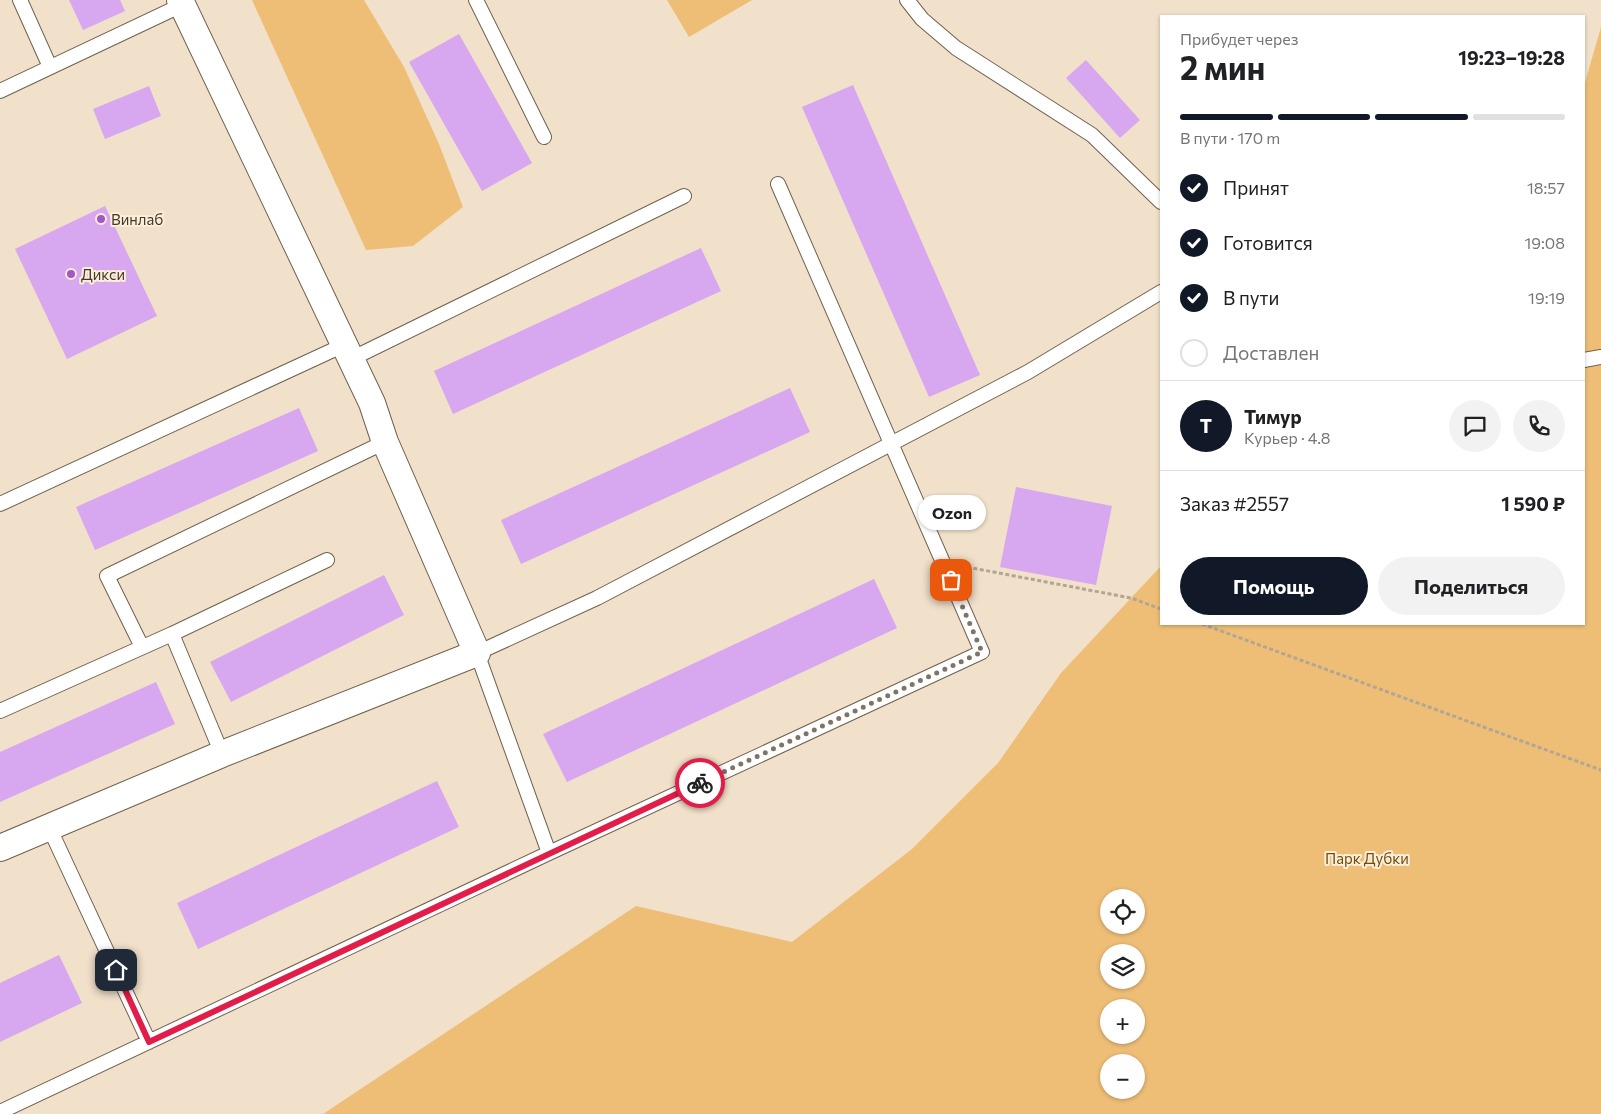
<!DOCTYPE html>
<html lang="ru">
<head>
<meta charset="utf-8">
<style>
  body { margin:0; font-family:Commissioner,sans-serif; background:#f2f2f2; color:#202124; height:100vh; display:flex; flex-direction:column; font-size:19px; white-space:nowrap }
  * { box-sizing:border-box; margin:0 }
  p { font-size:16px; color:#757577 }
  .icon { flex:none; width:28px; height:28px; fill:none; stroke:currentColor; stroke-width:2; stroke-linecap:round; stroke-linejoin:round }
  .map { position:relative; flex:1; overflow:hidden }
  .panel { position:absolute; left:1160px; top:15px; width:425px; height:610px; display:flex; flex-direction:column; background:#fff; border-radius:0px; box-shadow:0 1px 4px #0004 }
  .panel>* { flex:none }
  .controls { position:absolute; left:1100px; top:889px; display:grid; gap:10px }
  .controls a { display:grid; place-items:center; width:45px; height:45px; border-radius:50%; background:#fff; box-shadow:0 1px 4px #0004; font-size:25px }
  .pin { position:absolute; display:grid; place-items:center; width:42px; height:42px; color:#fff; margin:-21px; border-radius:10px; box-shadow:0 2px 8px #0006 }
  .courier { position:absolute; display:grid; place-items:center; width:50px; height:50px; margin:-25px; border:4px solid #e11d48; border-radius:50%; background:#fff; color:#222; box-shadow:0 1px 6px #0007 }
  .bubble { position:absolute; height:35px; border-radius:18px; background:#fff; box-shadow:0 1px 4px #0004; font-size:16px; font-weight:700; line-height:35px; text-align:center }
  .headline em { font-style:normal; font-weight:700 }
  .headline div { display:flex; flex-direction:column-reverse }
  .headline { display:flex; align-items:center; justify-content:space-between; height:85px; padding:0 20px }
  h1 { font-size:32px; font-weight:700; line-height:38px }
  .bar { display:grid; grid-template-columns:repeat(4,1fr); gap:8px 5px; align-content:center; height:60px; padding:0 20px }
  .bar i { height:6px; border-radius:4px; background:#e0e0e0 }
  .bar .active { background:#111827 }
  .bar p { grid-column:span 4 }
  .line { display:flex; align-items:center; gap:12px; padding:0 20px; border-top:1px solid #e0e0e0 }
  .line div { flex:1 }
  .round { display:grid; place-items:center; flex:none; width:52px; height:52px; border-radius:26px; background:#f2f2f2 }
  ol { padding:0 20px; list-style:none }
  li { display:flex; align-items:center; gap:15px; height:55px }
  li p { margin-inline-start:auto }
  li .icon { padding:5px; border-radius:50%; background:#111827; color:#fff; stroke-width:4 }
  li:last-child { color:#757577 }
  li i { width:28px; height:28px; border:2px solid #e0e0e0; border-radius:50% }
  .action { display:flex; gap:10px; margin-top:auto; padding:10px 20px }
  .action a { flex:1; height:58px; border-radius:30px; background:#111827; color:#fff; font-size:20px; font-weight:700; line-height:58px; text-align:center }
  .action a+a { background:#f2f2f2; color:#202124 }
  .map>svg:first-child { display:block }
  .green { fill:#eebe77; fill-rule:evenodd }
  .building { fill:#d7a7f0 }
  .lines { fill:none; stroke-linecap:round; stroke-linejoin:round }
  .service-casing { stroke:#6f614d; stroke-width:16 }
  .minor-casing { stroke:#6f614d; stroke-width:28 }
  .path { stroke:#b2a594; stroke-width:3; stroke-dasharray:4 2.5; stroke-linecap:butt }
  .service { stroke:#fff; stroke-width:14 }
  .minor { stroke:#fff; stroke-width:26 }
  .done { stroke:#7f7467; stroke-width:5; stroke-dasharray:0 9 }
  .route { stroke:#e11d48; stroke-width:6 }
  .poi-dot { fill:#a456c7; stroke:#feeed7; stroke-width:2 }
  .labels { text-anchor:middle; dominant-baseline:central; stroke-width:4; stroke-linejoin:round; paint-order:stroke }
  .poi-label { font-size:15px; fill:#413a31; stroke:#feeed7; text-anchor:start }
  .park-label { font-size:15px; fill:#6f4d12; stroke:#feeed7 }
</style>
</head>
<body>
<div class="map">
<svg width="1601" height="1114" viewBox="0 0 1601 1114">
  <rect width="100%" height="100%" fill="#f1e0ca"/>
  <path class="green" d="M252 0H364L404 67 439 144 463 207 413 246 366 250Z
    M667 0H752L689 37Z
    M1601 27V1114H323L636 906 792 942 912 849 998 763 1061 673 1161 566V624H1584V86ZM1109 898H1136V925H1109ZM1109 952H1136V980H1109ZM1109 1008H1136V1035H1109ZM1109 1062H1136V1090H1109Z"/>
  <path class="building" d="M69 0H120L125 11 83 30Z
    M459 34 532 163 482 191 409 62Z
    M1086 60 1140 120 1120 138 1066 78Z
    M853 85 980 375 929 397 802 107Z
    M149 86 161 116 105 139 93 109Z
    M105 206 157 316 67 359 15 249Z
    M701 248 721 291 453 414 434 371Z
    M790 388 810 432 521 564 501 520Z
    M299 408 318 451 95 550 76 507Z
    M1016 487 1112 506 1096 585 1000 567Z
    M384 575 404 615 231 702 210 662Z
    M874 579 897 628 567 782 543 734Z
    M156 682 175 724 0 802V752Z
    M437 781 459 827 198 949 177 903Z
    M59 955 82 1003 0 1042V983Z"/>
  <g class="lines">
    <g class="service-casing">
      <path id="service" d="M20 0 50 67
        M476 0 544 137
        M907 0 922 19 956 48 1092 135 1161 202
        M0 91 182 5
        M778 184 982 652 549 853 477 653 597 598 1028 372 1161 292
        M351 359 684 196
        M1584 360 1601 357
        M0 504 344 345
        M172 634 327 560
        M142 647 107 576 385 442
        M0 711 172 634 222 754
        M49 827 149 1042
        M0 1112 549 853"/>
    </g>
    <g class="minor-casing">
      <path id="minor" d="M0 848 222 754 477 653 385 442 372 403 180 0"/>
    </g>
    <path class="path" d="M967 567 1131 598 1161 609
      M1202 624 1601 770"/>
    <use href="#service" class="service"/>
    <use href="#minor" class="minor"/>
  </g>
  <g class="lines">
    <path class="done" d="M700 783 982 652 951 580"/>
    <path class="route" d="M116 970 149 1042 700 783"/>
  </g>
  <g class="poi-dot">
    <circle cx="101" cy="219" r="5"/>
    <circle cx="71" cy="274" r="5"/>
  </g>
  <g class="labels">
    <g class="poi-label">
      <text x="111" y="219">Винлаб</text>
      <text x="81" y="274">Дикси</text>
    </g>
    <g class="park-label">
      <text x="1367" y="858">Парк Дубки</text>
    </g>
  </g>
</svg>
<div class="controls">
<a><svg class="icon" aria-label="locate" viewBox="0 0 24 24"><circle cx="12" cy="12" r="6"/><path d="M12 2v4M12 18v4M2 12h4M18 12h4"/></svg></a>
<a><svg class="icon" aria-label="layers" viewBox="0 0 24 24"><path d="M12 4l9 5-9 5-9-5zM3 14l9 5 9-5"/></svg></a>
<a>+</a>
<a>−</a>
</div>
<div class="pin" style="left:951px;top:580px;background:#ea580c"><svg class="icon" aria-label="bag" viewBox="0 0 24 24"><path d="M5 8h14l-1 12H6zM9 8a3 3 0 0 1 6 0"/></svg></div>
<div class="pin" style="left:116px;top:970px;background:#1f2937"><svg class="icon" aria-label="home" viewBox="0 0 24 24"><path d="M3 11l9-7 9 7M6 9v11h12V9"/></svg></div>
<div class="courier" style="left:700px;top:783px"><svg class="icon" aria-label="bike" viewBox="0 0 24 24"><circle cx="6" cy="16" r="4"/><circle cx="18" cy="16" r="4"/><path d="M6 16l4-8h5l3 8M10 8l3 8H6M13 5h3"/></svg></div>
<div class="bubble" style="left:918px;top:495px;width:68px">Ozon</div>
<section class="panel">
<div class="headline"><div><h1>2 мин</h1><p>Прибудет через</p></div><em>19:23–19:28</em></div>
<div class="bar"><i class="active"></i><i class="active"></i><i class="active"></i><i></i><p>В пути · 170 m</p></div>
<ol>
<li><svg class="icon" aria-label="check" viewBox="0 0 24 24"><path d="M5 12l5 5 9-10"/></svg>Принят<p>18:57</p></li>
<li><svg class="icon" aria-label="check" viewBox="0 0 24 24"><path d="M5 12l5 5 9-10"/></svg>Готовится<p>19:08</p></li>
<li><svg class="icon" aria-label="check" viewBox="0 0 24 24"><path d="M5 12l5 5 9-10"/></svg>В пути<p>19:19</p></li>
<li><i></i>Доставлен</li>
</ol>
<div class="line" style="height:90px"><b class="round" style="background:#111827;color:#fff">Т</b><div><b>Тимур</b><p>Курьер · 4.8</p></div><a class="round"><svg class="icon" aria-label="chat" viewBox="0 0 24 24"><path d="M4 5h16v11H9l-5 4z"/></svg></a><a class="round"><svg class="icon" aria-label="phone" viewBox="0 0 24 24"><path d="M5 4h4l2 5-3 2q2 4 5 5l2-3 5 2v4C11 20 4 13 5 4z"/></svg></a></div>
<div class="line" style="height:65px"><div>Заказ #2557</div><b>1 590 ₽</b></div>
<div class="action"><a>Помощь</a><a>Поделиться</a></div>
</section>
</div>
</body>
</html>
